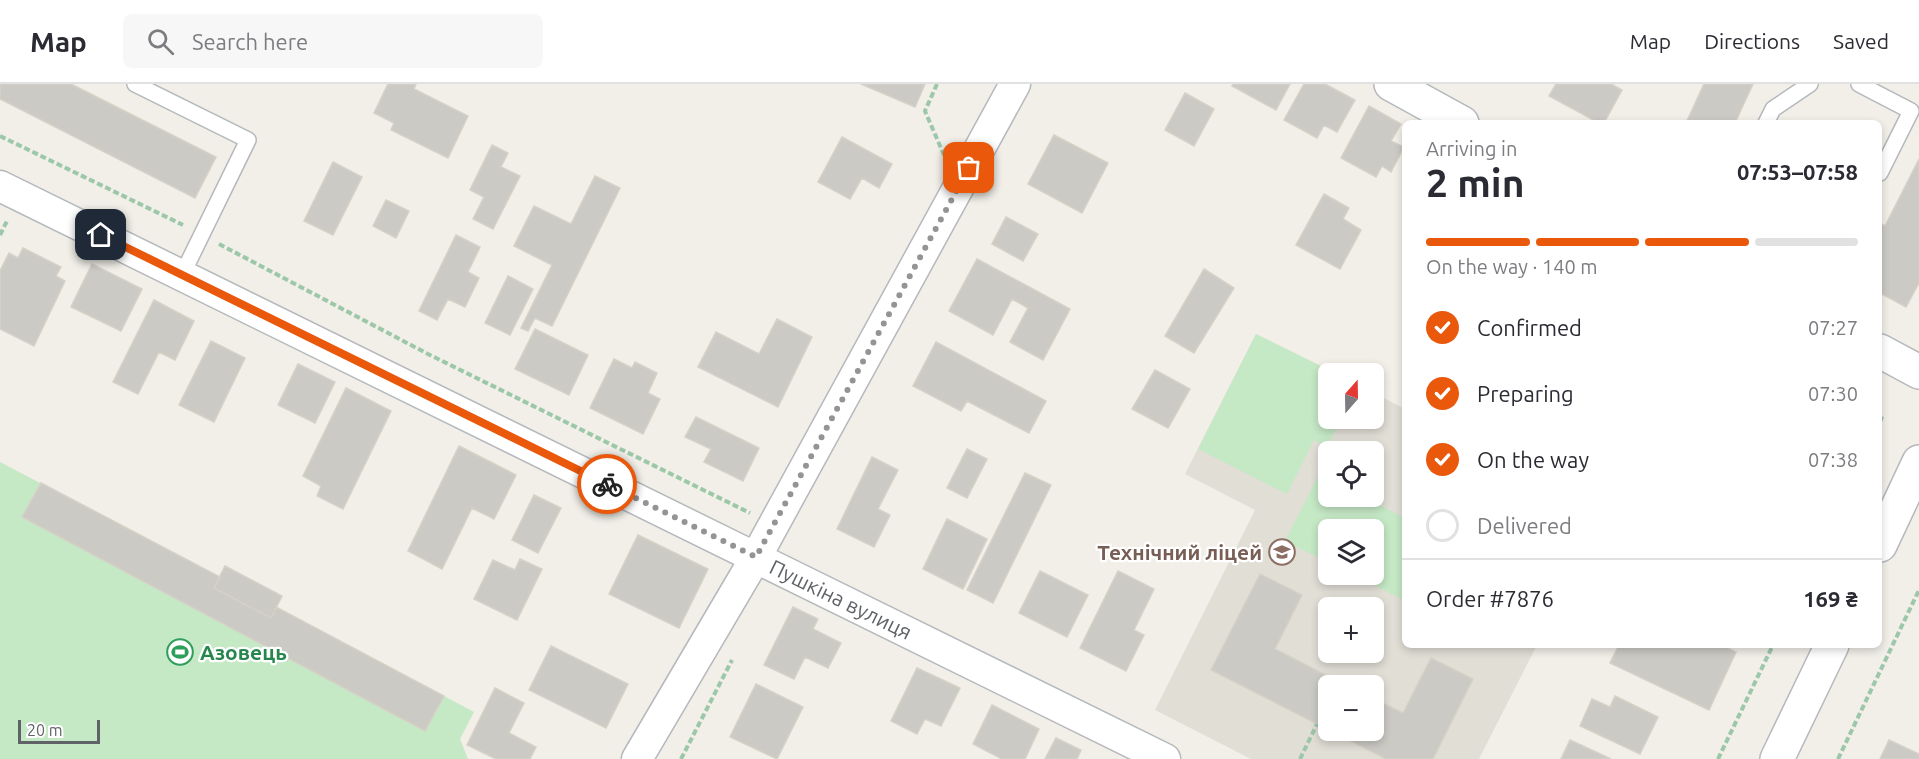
<!DOCTYPE html>
<html lang="en">
<head>
<meta charset="utf-8">
<style>
  body { margin:0; font-family:Ubuntu,sans-serif; background:#f7f7f7; color:#2b2b33; height:100vh; display:flex; flex-direction:column; font-size:22px; white-space:nowrap }
  * { box-sizing:border-box; margin:0 }
  p { font-size:20px; color:#7c7c81 }
  .icon { flex:none; width:33px; height:33px; fill:none; stroke:currentColor; stroke-width:2; stroke-linecap:round; stroke-linejoin:round }
  .map { position:relative; flex:1; overflow:hidden }
  .drawer { position:absolute; left:1402px; top:36px; width:480px; height:528px; display:flex; flex-direction:column; background:#fff; border-radius:9px; box-shadow:0 3px 9px #0003 }
  .drawer>* { flex:none }
  .needle { width:39px; rotate:20deg }
  .controls { position:absolute; left:1318px; top:279px; display:grid; gap:12px }
  .controls a { display:grid; place-items:center; width:66px; height:66px; border-radius:9px; background:#fff; box-shadow:0 3px 9px #0003; font-size:30px }
  .scale { position:absolute; left:18px; bottom:15px; width:82px; box-sizing:border-box; padding-left:6px; border:3px solid #5f6368; border-top:0; font-size:16px; line-height:21px; white-space:nowrap; color:#5f6368; -webkit-text-stroke:4px #fff; paint-order:stroke }
  .pin { position:absolute; display:grid; place-items:center; width:51px; height:51px; color:#fff; margin:-26px; border-radius:12px; box-shadow:0 3px 9px #0006 }
  .courier { position:absolute; display:grid; place-items:center; width:60px; height:60px; margin:-30px; border:4px solid #ea580c; border-radius:50%; background:#fff; color:#222; box-shadow:0 2px 8px #0007 }
  .head em { font-style:normal; font-weight:600 }
  .head div { display:flex; flex-direction:column-reverse }
  .head { display:flex; align-items:center; justify-content:space-between; height:102px; padding:0 24px }
  h1 { font-size:39px; font-weight:600; line-height:45px }
  .bar { display:grid; grid-template-columns:repeat(4,1fr); gap:9px 6px; align-content:center; height:72px; padding:0 24px }
  .bar i { height:8px; border-radius:4px; background:#e1e1e2 }
  .bar .selected { background:#ea580c }
  .bar p { grid-column:span 4 }
  .line { display:flex; align-items:center; gap:15px; padding:0 24px; border-top:2px solid #e1e1e2 }
  .line div { flex:1 }
  ol { padding:0 24px; list-style:none }
  li { display:flex; align-items:center; gap:18px; height:66px }
  li p { margin-inline-start:auto }
  li .icon { padding:6px; border-radius:50%; background:#ea580c; color:#fff; stroke-width:4 }
  li:last-child { color:#7c7c81 }
  li i { width:33px; height:33px; border:3px solid #e1e1e2; border-radius:50% }
  header { display:flex; align-items:center; gap:36px; box-sizing:border-box; height:84px; padding:0 30px; background:#fff; border-bottom:2px solid #e1e1e2 }
  header strong { font-size:28px }
  nav { display:flex; gap:33px; margin-inline-start:auto; font-size:21px }
  .search { width:420px; height:54px; background:#f7f7f7; display:flex; align-items:center; gap:15px; box-sizing:border-box; padding:0 21px; border-radius:9px; color:#7c7c81; font-size:22px }
  .map>svg:first-child { display:block }
  .education { fill:#e1ded6; fill-rule:evenodd }
  .green { fill:#c5e8c5 }
  .building { fill:#cccac5; stroke:#d6d1c6; stroke-width:1.5 }
  .lines { fill:none; stroke-linecap:round; stroke-linejoin:round }
  .service-casing { stroke:#b5b8bc; stroke-width:18 }
  .minor-casing { stroke:#b5b8bc; stroke-width:33 }
  .tertiary-casing { stroke:#b5b8bc; stroke-width:36 }
  .path { stroke:#9cc7a9; stroke-width:4; stroke-dasharray:6 3; stroke-linecap:butt }
  .service { stroke:#fff; stroke-width:15 }
  .minor { stroke:#fff; stroke-width:30 }
  .tertiary { stroke:#fff; stroke-width:33 }
  .done { stroke:#929495; stroke-width:6; stroke-dasharray:0 10.8 }
  .route { stroke:#ea580c; stroke-width:8 }
  .labels { text-anchor:middle; dominant-baseline:central; stroke-width:4.5; stroke-linejoin:round; paint-order:stroke }
  .education-label { font-size:21px; font-weight:bold; fill:#785e54; stroke:#fff; text-anchor:end }
  .street-label { font-size:21px; fill:#5f6368; stroke:#fff }
  .leisure-label { font-size:21px; font-weight:bold; fill:#27864d; stroke:#fff; text-anchor:start }
</style>
</head>
<body>
<header>
<strong>Map</strong>
<div class="search"><svg class="icon" aria-label="search" viewBox="0 0 24 24"><circle cx="10" cy="10" r="6"/><path d="M15 15l6 6"/></svg>Search here</div>
<nav><a>Map</a><a>Directions</a><a>Saved</a></nav>
</header>
<div class="map">
<svg width="1919" height="675" viewBox="0 0 1919 675">
  <rect width="100%" height="100%" fill="#f1efe8"/>
  <path class="education" d="M1256 250 1335 289 1329 290V334H1374V309L1405 325 1406 561H1537L1479 675H1251L1155 626 1255 426 1185 390ZM1329 368H1374V412H1329ZM1329 446H1374V490H1329ZM1329 524H1374V568H1329ZM1329 602H1374V646H1329Z"/>
  <path class="green" d="M1256 250 1335 289 1329 290V334L1341 335 1327 363 1314 356 1287 410 1198 365Z
    M0 378 219 493 225 482 282 512 277 523 474 628 460 655 468 675H0Z
    M1319 390 1329 395V412L1364 413 1405 434V507L1402 515 1353 491 1374 490V446H1329V479L1285 457Z"/>
  <path class="building" d="M0 0H71L216 73 195 114 0 15Z
    M388 0H416L414 5 468 32 448 74 391 46 394 39 374 29Z
    M861 0H925L915 23Z
    M1233 0H1290L1276 26 1232 2Z
    M1304 0H1325L1355 16 1337 48 1324 41 1317 54 1284 36Z
    M1556 0H1611L1622 6 1604 39H1599L1549 12Z
    M1704 0H1753L1735 39H1686Z
    M1185 9 1214 25 1194 62 1165 46Z
    M1369 22 1401 40 1391 57 1404 63 1391 88 1382 82 1376 93 1341 74Z
    M1054 51 1108 79 1082 129 1028 100Z
    M842 53 892 80 879 104 862 94 850 115 818 98Z
    M492 61 508 69 501 83 520 92 493 145 473 135 484 113 470 106Z
    M1919 75V199L1906 223 1880 209V139L1885 142Z
    M333 78 362 93 333 151 304 137Z
    M595 92 620 104 552 242 535 234 528 247 521 244 552 181 514 162 534 122 571 140Z
    M1324 110 1349 124 1343 135 1361 146 1340 185 1296 161Z
    M386 116 409 127 396 154 373 142Z
    M1006 133 1038 150 1023 177 992 160Z
    M456 151 480 163 468 188 479 194 465 223 448 215 437 236 419 227Z
    M23 164 61 183 56 192 65 197 34 262 0 245V187L9 169 18 174Z
    M977 175 1070 225 1043 276 1010 258 1028 224 1012 215 993 251 949 227Z
    M92 180 142 205 121 247 71 223Z
    M1204 185 1234 204 1194 269 1165 252Z
    M508 192 533 205 510 251 485 239Z
    M154 216 194 237 175 276 159 268 138 310 113 298Z
    M777 235 812 253 778 323 698 283 716 248 759 270Z
    M535 245 588 271 569 311 515 285Z
    M211 257 245 274 214 338 179 321Z
    M936 258 1046 317 1029 349 967 317 961 327 913 302Z
    M614 275 632 284 635 278 657 289 648 309 660 315 643 350 590 324Z
    M298 280 335 298 315 339 278 321Z
    M1155 286 1190 305 1168 344 1132 325Z
    M346 304 391 327 343 425 317 412 321 402 303 392Z
    M696 333 759 364 743 397 704 378 711 365 685 353Z
    M459 362 516 391 494 435 472 424 442 485 408 467Z
    M967 365 987 375 967 414 947 404Z
    M872 373 898 386 878 425 890 431 874 463 837 445Z
    M1025 389 1051 401 993 519 967 506Z
    M41 399 220 493 214 504 271 534 276 523 444 612 425 647 22 433Z
    M534 411 561 424 538 469 512 456Z
    M947 435 987 455 963 505 923 485Z
    M638 451 708 485 679 544 609 510Z
    M520 475 542 485 517 536 474 515 493 476 515 486Z
    M225 482 282 512 271 534 214 504Z
    M1040 487 1088 511 1067 553 1019 529Z
    M1118 487 1154 505 1134 546 1144 551 1126 587 1080 564Z
    M1260 490 1302 511 1275 565 1347 602H1329V646L1211 586Z
    M793 523 818 535 813 545 841 559 828 584 805 573 794 595 764 581Z
    M1619 561H1721L1736 568 1709 626 1610 579Z
    M551 562 628 600 606 644 529 606Z
    M1431 574 1473 595 1433 675H1386L1329 646H1374V615L1403 629Z
    M917 584 960 604 941 642 925 635 917 650 891 637Z
    M756 600 803 623 777 675 730 653Z
    M495 604 524 619 509 649 536 663 530 675H496L467 661Z
    M1615 612 1658 633 1640 670 1580 642 1592 615 1610 623Z
    M992 621 1039 645 1025 675H1002L973 660Z
    M1056 654 1081 666 1077 675H1045Z
    M1570 656 1611 675H1561Z
    M1889 656 1919 670V675H1880Z"/>
  <g class="lines">
    <g class="service-casing">
      <path id="service" d="M135 0 248 56 182 191
        M1859 0 1911 27 1880 89
        M1766 39 1773 25 1810 0"/>
    </g>
    <g class="minor-casing">
      <path id="minor" d="M0 102 1165 675
        M637 675 756 473 1015 0"/>
    </g>
    <g class="tertiary-casing">
      <path id="tertiary" d="M1391 0 1462 39
        M1880 267 1919 288
        M1880 461 1919 378
        M1777 675 1832 561"/>
    </g>
    <path class="path" d="M937 0 925 27 944 71
      M0 52 183 141
      M0 151 8 135
      M219 160 428 270 750 429
      M1880 338 1883 330
      M681 675 732 576
      M1300 675 1317 640
      M1718 675 1773 561
      M1838 675 1919 506"/>
    <use href="#service" class="service"/>
    <use href="#minor" class="minor"/>
    <use href="#tertiary" class="tertiary"/>
  </g>
  <g class="lines">
    <path class="done" d="M607 400 756 473 969 84"/>
    <path class="route" d="M101 151 607 400"/>
  </g>
  <defs>
    <g id="school-ring" transform="scale(1.35)"><circle r="9.5" fill="#fff" stroke="#8d6e63" stroke-width="1.5"/><path d="M0-5L7-2L0 1L-7-2ZM-4 1L0 2.5L4 1V4Q0 6-4 4Z" fill="#8d6e63"/></g>
    <g id="stadium-ring" transform="scale(1.35)"><circle r="9.5" fill="#fff" stroke="#2e9e5b" stroke-width="1.5"/><path d="M0-5a6.5 5 0 1 0 0 10a6.5 5 0 1 0 0-10ZM-3.5-1.8h7v3.6h-7Z" fill="#2e9e5b"/></g>
  </defs>
  <g fill-rule="evenodd">
    <use href="#school-ring" x="1282" y="468"/>
    <use href="#stadium-ring" x="180" y="568"/>
  </g>
  <g class="labels">
    <g class="education-label">
      <text x="1262" y="468">Технічний ліцей</text>
    </g>
    <g class="street-label">
      <text transform="translate(841 515) rotate(26)">Пушкіна вулиця</text>
    </g>
    <g class="leisure-label">
      <text x="200" y="568">Азовець</text>
    </g>
  </g>
</svg>
<div class="controls">
<a><svg class="needle" viewBox="-14 -14 28 28"><path d="M0-13l5 13h-10z" fill="#e53935"/><path d="M0 13l5-13h-10z" fill="#7c7c81"/></svg></a>
<a><svg class="icon" aria-label="locate" viewBox="0 0 24 24"><circle cx="12" cy="12" r="6"/><path d="M12 2v4M12 18v4M2 12h4M18 12h4"/></svg></a>
<a><svg class="icon" aria-label="layers" viewBox="0 0 24 24"><path d="M12 4l9 5-9 5-9-5zM3 14l9 5 9-5"/></svg></a>
<a>+</a>
<a>−</a>
</div>
<div class="scale">20 m</div>
<div class="pin" style="left:969px;top:84px;background:#ea580c"><svg class="icon" aria-label="bag" viewBox="0 0 24 24"><path d="M5 8h14l-1 12H6zM9 8a3 3 0 0 1 6 0"/></svg></div>
<div class="pin" style="left:101px;top:151px;background:#1f2937"><svg class="icon" aria-label="home" viewBox="0 0 24 24"><path d="M3 11l9-7 9 7M6 9v11h12V9"/></svg></div>
<div class="courier" style="left:607px;top:400px"><svg class="icon" aria-label="bike" viewBox="0 0 24 24"><circle cx="6" cy="16" r="4"/><circle cx="18" cy="16" r="4"/><path d="M6 16l4-8h5l3 8M10 8l3 8H6M13 5h3"/></svg></div>
<section class="drawer">
<div class="head"><div><h1>2 min</h1><p>Arriving in</p></div><em>07:53–07:58</em></div>
<div class="bar"><i class="selected"></i><i class="selected"></i><i class="selected"></i><i></i><p>On the way · 140 m</p></div>
<ol>
<li><svg class="icon" aria-label="check" viewBox="0 0 24 24"><path d="M5 12l5 5 9-10"/></svg>Confirmed<p>07:27</p></li>
<li><svg class="icon" aria-label="check" viewBox="0 0 24 24"><path d="M5 12l5 5 9-10"/></svg>Preparing<p>07:30</p></li>
<li><svg class="icon" aria-label="check" viewBox="0 0 24 24"><path d="M5 12l5 5 9-10"/></svg>On the way<p>07:38</p></li>
<li><i></i>Delivered</li>
</ol>
<div class="line" style="height:78px"><div>Order #7876</div><b>169 ₴</b></div>
</section>
</div>
</body>
</html>
